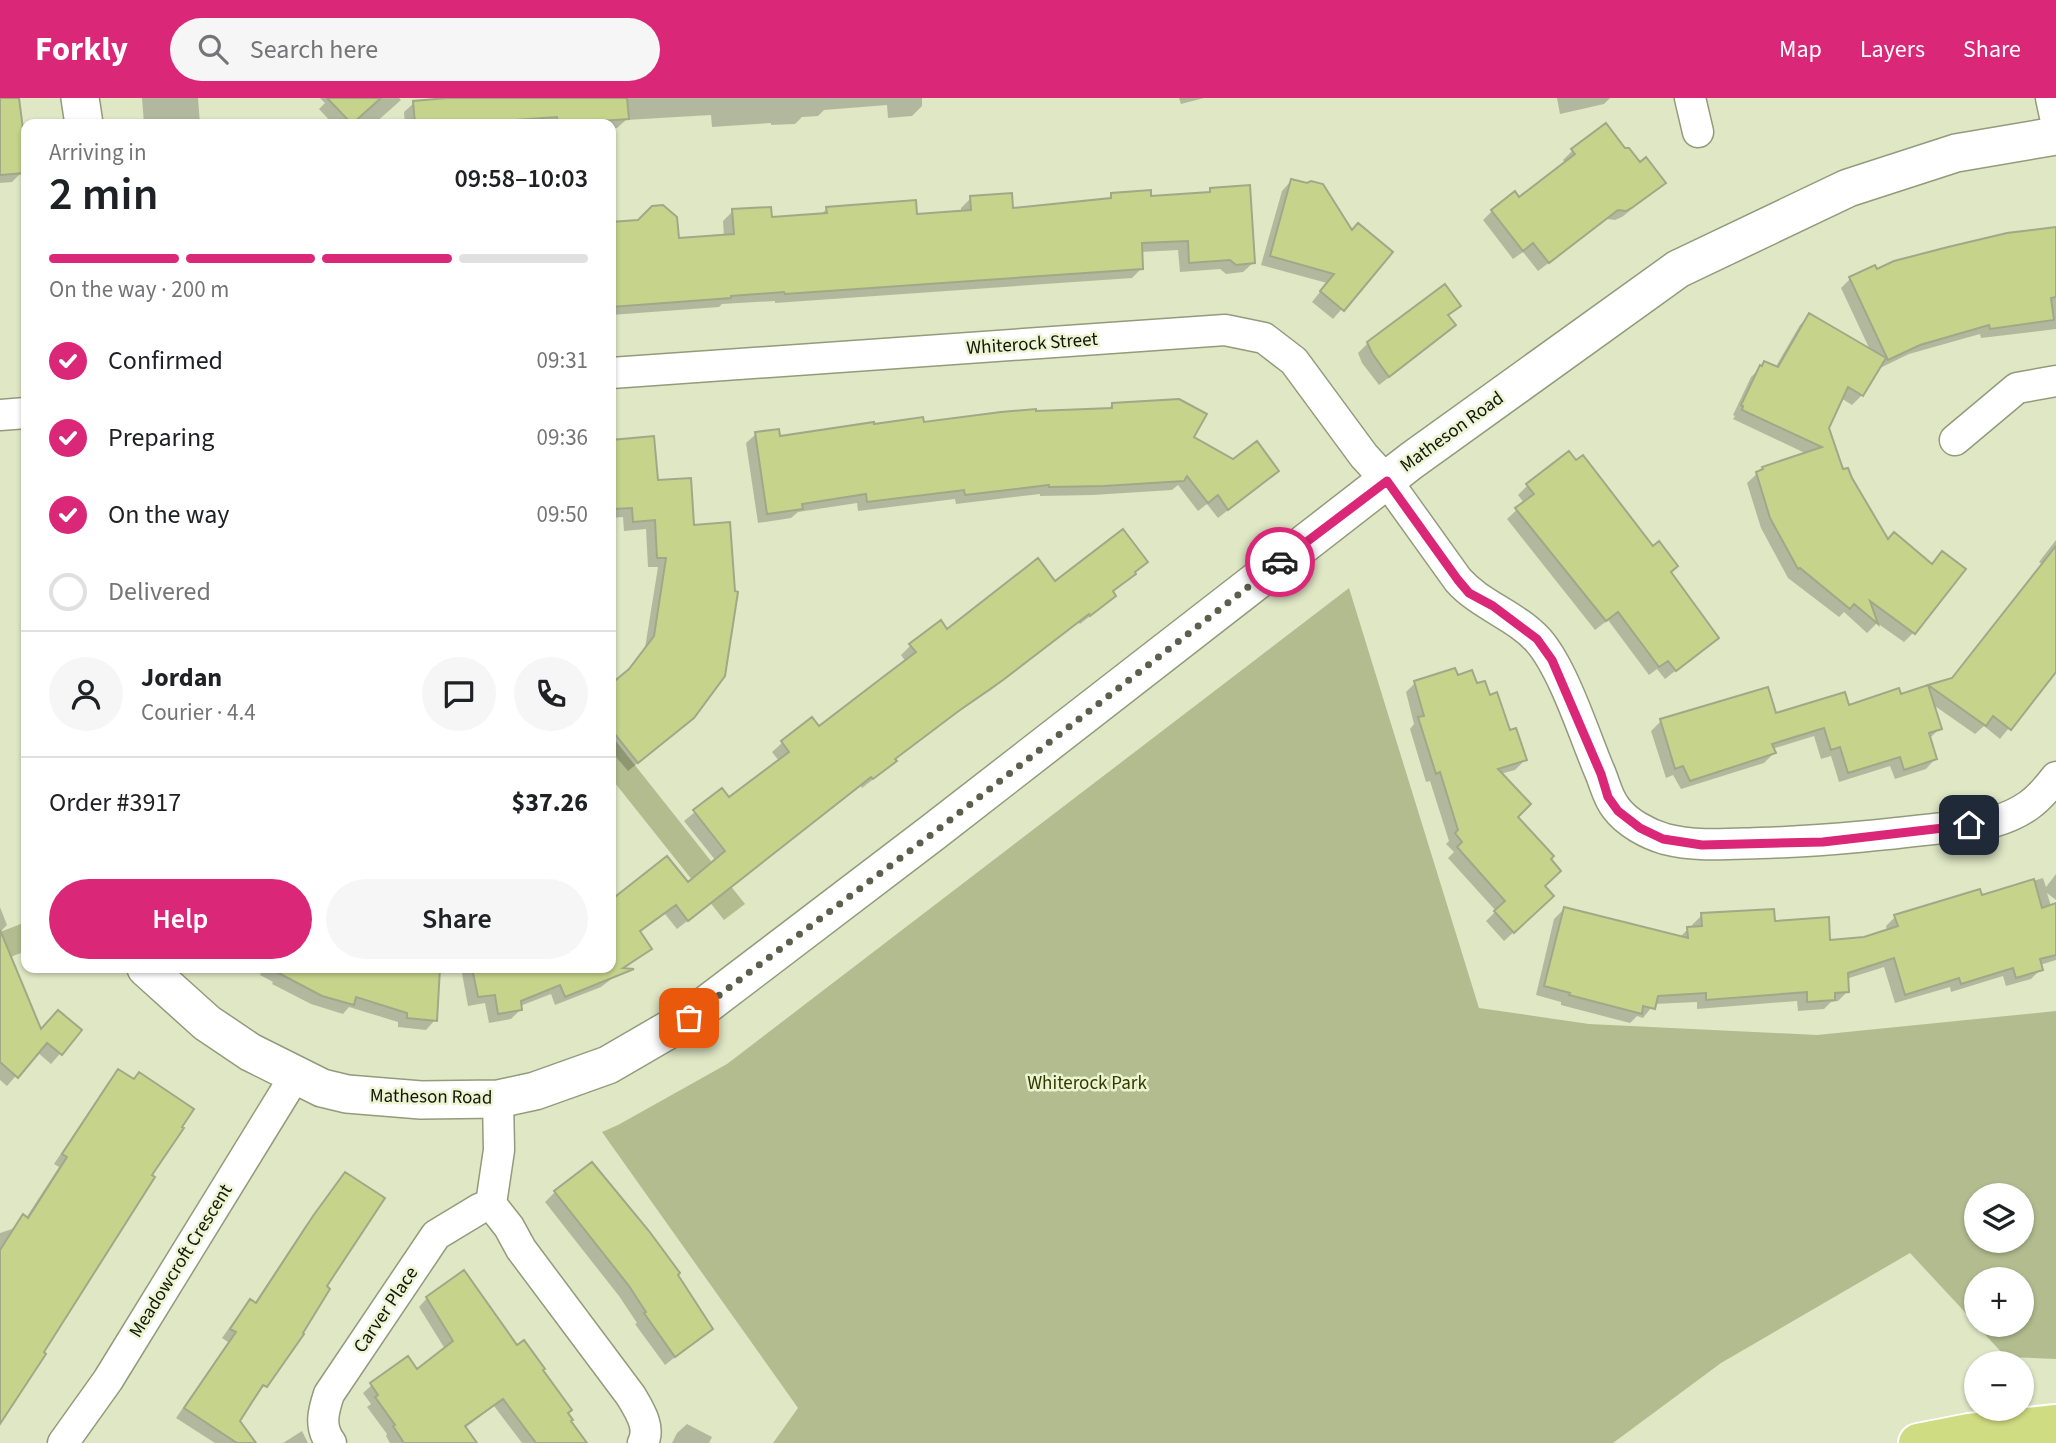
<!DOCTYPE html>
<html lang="en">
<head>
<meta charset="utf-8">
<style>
  body { margin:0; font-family:"Source Sans 3",sans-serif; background:#f6f6f6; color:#202124; height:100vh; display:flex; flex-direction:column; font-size:26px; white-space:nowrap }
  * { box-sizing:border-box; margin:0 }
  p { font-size:23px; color:#757577 }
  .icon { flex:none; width:38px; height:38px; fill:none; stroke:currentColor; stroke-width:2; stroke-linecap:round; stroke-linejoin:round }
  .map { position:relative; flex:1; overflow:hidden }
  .sheet { position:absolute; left:21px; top:21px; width:595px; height:854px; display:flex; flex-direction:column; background:#fff; border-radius:14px; box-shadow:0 2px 5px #0004 }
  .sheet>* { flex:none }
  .fabs { position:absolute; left:1964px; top:1085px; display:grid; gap:14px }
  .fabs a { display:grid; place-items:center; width:70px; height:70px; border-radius:50%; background:#fff; box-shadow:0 2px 5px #0004; font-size:35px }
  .pin { position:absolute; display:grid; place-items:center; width:60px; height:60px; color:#fff; margin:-30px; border-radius:14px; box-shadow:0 4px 10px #0006 }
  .courier { position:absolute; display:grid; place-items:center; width:70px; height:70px; margin:-35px; border:5px solid #db2777; border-radius:50%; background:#fff; color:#222; box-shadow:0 2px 9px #0007 }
  .summary em { font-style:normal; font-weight:600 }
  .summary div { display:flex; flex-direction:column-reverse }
  .summary { display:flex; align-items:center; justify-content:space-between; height:119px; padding:0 28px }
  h1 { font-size:46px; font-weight:600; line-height:52px }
  .bar { display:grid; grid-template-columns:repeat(4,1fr); gap:10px 7px; align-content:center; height:84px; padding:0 28px }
  .bar i { height:9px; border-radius:5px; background:#e0e0e0 }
  .bar .current { background:#db2777 }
  .bar p { grid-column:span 4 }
  .line { display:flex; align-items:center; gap:18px; padding:0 28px; border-top:2px solid #e0e0e0 }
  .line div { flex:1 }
  .round { display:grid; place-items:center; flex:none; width:74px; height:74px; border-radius:37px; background:#f6f6f6 }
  ol { padding:0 28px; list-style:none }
  li { display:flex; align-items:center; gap:21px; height:77px }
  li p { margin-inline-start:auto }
  li .icon { padding:7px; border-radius:50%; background:#db2777; color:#fff; stroke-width:4 }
  li:last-child { color:#757577 }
  li i { width:38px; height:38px; border:4px solid #e0e0e0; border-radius:50% }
  .action { display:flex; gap:14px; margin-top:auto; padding:14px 28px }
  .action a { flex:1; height:80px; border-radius:42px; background:#db2777; color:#fff; font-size:28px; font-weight:600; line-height:80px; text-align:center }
  .action a+a { background:#f6f6f6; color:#202124 }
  header { display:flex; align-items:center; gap:42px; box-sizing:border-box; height:98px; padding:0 35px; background:#db2777; color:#fff }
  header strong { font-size:33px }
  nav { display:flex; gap:38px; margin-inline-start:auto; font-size:24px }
  .search { width:490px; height:63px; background:#f6f6f6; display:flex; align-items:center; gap:18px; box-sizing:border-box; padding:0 24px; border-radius:38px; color:#757577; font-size:26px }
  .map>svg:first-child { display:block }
  .green { fill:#b3bc8f; fill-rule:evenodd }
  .shadow { fill:#0003 }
  .building { fill:#c6d48b; stroke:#a1a888; stroke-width:2 }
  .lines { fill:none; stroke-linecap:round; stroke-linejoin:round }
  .minor-casing { stroke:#949a7b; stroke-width:33 }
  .tertiary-casing { stroke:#949a7b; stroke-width:40 }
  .primary-casing { stroke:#fff; stroke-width:42 }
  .minor { stroke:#fff; stroke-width:30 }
  .tertiary { stroke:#fff; stroke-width:37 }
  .primary { stroke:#d0dc81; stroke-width:38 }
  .done { stroke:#5b5f4b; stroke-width:7; stroke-dasharray:0 12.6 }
  .route { stroke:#db2777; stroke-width:9 }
  .labels { text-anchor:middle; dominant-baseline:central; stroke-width:5; stroke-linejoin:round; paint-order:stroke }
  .street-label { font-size:19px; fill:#14160a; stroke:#edf4d2 }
  .park-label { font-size:19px; fill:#333a01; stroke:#edf4d2 }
</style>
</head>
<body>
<header>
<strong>Forkly</strong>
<div class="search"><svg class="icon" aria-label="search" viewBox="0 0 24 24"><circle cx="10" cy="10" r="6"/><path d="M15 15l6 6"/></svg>Search here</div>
<nav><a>Map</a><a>Layers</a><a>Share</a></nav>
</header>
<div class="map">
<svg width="2056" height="1345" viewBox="0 0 2056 1345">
  <rect width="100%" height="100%" fill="#dfe7c5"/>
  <path class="green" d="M1349 490 1479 910 1589 926 1817 937 2056 913V1261L2006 1259 1976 1227H2021V1181H1976V1226L1910 1155 1721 1265 1613 1345H773L798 1310 602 1034 618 1027 727 966ZM1976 1097H2021V1143H1976Z
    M611 637 745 806 724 822 611 680Z
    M26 824V853L0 863V834Z"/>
  <path class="shadow" d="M142 0H198L200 26H144Z
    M320 0H399L401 2 374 26H333L319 11 325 5Z
    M463 0H922V8L912 18 888 20 887 7 824 12 818 18 802 19 795 26 771 27V25L712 29 711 17 626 22 617 30 611 31V26H405L404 14 414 5Z
    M1179 0H1204L1181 6Z
    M1557 0H1610L1604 6 1560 16Z
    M0 16 22 74 12 84 0 85Z
    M1573 52H1624L1664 85 1622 119 1615 122 1607 121 1538 173 1523 154 1513 161 1483 122 1492 113 1519 101 1565 65 1563 62Z
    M1291 83 1351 134 1391 155 1333 221 1312 204 1327 185 1261 167 1282 93Z
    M1211 92 1253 165 1243 174 1226 176 1220 171 1180 174 1178 152 1141 154 1142 170 1132 180 775 205V203L722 206 719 209 611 217V125L638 123 677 142 724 139 723 123 733 113 770 121 820 117 827 111 915 117 961 114V110L971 100 1012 112 1106 103 1112 97 1150 100 1206 96Z
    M2056 135V231L1981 240 1980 236 1909 256 1878 271 1862 297 1852 307 1841 300 1827 329 1842 374 1887 443 1931 467 1942 455 1913 535 1904 544 1877 525 1867 535 1844 514 1839 519 1788 480 1761 430 1747 385 1763 370 1807 356 1733 321 1735 318 1733 317 1751 279 1765 265 1775 270 1800 227 1810 217 1870 252 1841 190 1850 181Z
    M1459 207 1447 218 1454 227 1444 237 1379 287 1362 265 1358 255 1368 245Z
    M1113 306 1192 340 1233 363 1277 373 1218 420 1207 406 1198 413 1178 387 1172 392 1093 397 1040 398V396L956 406 955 401 858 413 857 405 798 414 791 420 758 425 746 345 756 336 778 340 872 328 923 326 1035 315 1107 312Z
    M653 340 656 384 689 382 683 629 628 673 611 653V588L624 578 645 550 658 469H648L646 431 624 433 623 419 611 420V343Z
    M1528 387 1669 474 1717 540 1665 581 1657 571 1649 577 1608 522 1595 532 1507 421 1524 405 1518 397Z
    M2056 442V572L2000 641 1984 628 1975 636 1932 606 1940 630 1929 641 1935 661 1926 671 1895 681 1890 668 1839 684 1831 658 1821 661 1814 638 1772 651 1774 655 1764 665 1681 691 1673 677 1666 680 1651 633 1661 623 1775 618 1847 610 1900 598 1950 583 2042 466 2039 464Z
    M1146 463 1111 495 1114 498 1104 507 1080 526 1078 524 991 592 948 621 894 662 885 672 862 690 861 688 677 831 665 816 639 835 650 851 601 889 555 907 551 896 520 908 521 911 511 921 489 925 485 905 468 908 461 870H611V791L616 799 688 787 716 763 684 723 722 692 729 701 779 663 772 654 782 645 812 622 818 630 906 564 901 557 911 547 1055 486Z
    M1456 579 1476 588 1489 599 1525 662 1515 672 1500 676 1543 788 1542 808 1504 843 1486 823 1496 813 1448 760 1454 754 1446 746 1449 743 1430 683 1426 684 1410 631 1414 626 1406 594 1415 585Z
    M2056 776V802L2047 795 2056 824V862L2040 867 2041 871 2031 881 2006 888 2003 878 1951 894 1950 889 1895 905 1884 869 1846 881 1847 894 1838 903 1831 904 1824 911 1798 913 1797 903 1697 911V904L1654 906 1643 920 1637 918 1630 925 1561 907V904L1536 897 1554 821 1564 811 1679 840 1688 831H1693L1692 827 1702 817 1773 824 1828 844 1865 841 1887 834 1886 828 1895 819 1981 799 2043 780 2046 789Z
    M0 809 7 827 0 834Z
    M0 835 40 933H80L51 966 37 954 7 988 0 982Z
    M256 870H438L435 922 426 932 398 929V924L349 909 343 916 311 906 272 886 273 884 260 877 262 873Z
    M118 973 0 1313V1135L12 1131 23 1119 26 1120 59 1069 54 1066 109 983Z
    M345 1077 324 1189 302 1237 238 1323 254 1345H215L176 1320 228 1244 222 1240 241 1213 250 1203 254 1206 304 1130Z
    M555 1094 676 1177 711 1231 665 1267 635 1226 637 1225 619 1198 545 1104Z
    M427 1200 517 1249 541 1273 569 1323 585 1345H522L494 1308 457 1336 463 1345H390L386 1338 387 1336 367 1309 371 1306 363 1295 372 1287 417 1273 445 1251 419 1209Z
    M687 1326 712 1339 709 1345H672L677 1335Z
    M302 1333 308 1345H283Z"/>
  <path class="building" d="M0 0H19L25 47H22L24 75 0 77Z
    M327 0H381L352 26Z
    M447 0H627L629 21 558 26 557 19 487 24V26H415L413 3Z
    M1606 25 1625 50H1629L1640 64 1646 59 1666 85 1633 109 1626 113 1618 112 1549 165 1533 145 1523 153 1491 112 1515 93 1519 99 1575 56 1571 51Z
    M1291 81 1307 85 1311 83 1323 86 1352 132 1358 125 1393 154 1344 213 1320 193 1334 176 1270 158Z
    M1250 87 1255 165 1236 167 1230 162 1189 165 1188 143 1142 145 1143 171 785 196 784 194 731 198V200L611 209V124L638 122 652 108 663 107 677 119 679 140 734 136 732 111 771 109 772 119 827 115 826 109 916 102 917 116 971 112 970 98 1012 95 1013 110 1111 100V95L1151 92V98L1210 94V90Z
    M2056 129V199L2051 200 2054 222 1990 231 1989 227 1920 247 1888 262 1849 179 1875 167 1877 171 1894 163 1948 149 2007 135Z
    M1445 186 1461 208 1448 217 1456 227 1389 279 1372 255 1367 244Z
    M1809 215 1886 260 1863 298 1848 289 1829 330 1843 371 1848 370 1852 380 1888 441 1894 434 1932 466 1942 453 1966 471 1915 536 1870 503 1878 526 1854 506 1850 511 1800 470 1798 471 1770 420 1756 374 1763 371 1762 369 1822 349 1742 312 1743 308 1741 307 1760 267 1762 268 1764 263 1778 269Z
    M1179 301 1207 316 1194 339 1233 361 1257 343 1279 373 1228 412 1218 397 1208 405 1187 378 1184 383 1104 388 1049 389V387L965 397 964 392 867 404 866 396 802 406 803 411 767 416 755 334 779 331 780 338 874 324V326L923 319 924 324 1001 314 1036 311V313L1112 310V305Z
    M654 338 658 382 691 380 694 427 730 424 735 493 738 494 725 578 694 620 638 665 611 631V586L629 571 654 538 666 460H657L655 422 633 424 632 410 612 411 611 342Z
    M1569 353 1576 362 1583 357 1653 448 1659 443 1678 468 1671 474 1719 540 1676 573 1668 563 1659 569 1618 514 1606 523 1515 410 1534 396 1526 386Z
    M1123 431 1148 464 1135 474 1136 476 1113 493 1116 498 1090 518 1089 516 1003 582 960 612 895 661 897 663 873 681 871 679 688 823 676 807 640 833 652 851 623 870 634 871 565 899 560 887 521 903 522 912 498 916 495 897 478 899 472 870H611V802L667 758 688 784 725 753 693 712 722 690 729 699 789 654 781 643 812 619 819 628 883 579 916 554 909 546 941 522 947 531 1038 460 1055 483Z
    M2056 448V574L2011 632 1993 618 1986 628 1928 587 1952 580Z
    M1455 570 1458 577 1472 572 1477 585 1485 583 1490 597 1497 594 1510 632 1516 630 1527 662 1498 671 1531 706 1518 719 1554 758 1551 761 1561 773 1545 788 1554 798 1514 835 1494 813 1505 803 1457 749 1462 744 1455 735 1458 732 1440 674 1436 676 1418 619 1424 618 1414 583Z
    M1928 587 1942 631 1929 635 1937 661 1904 672 1900 659 1848 675 1840 649 1831 652 1824 630 1772 646 1776 655 1690 683 1683 668 1675 671 1660 621 1768 589 1776 615 1845 594 1849 607 1899 590 1901 596Z
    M2034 781 2042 810 2056 805V857L2040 861 2043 872 2016 880 2013 870 1961 886 1959 880 1905 897 1894 860 1848 875 1849 894 1835 895V902L1807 904V894L1706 902V895L1658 898 1655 911 1643 908 1642 916 1569 897 1570 895 1544 888 1564 809 1688 840 1687 829 1702 828 1701 815 1774 811 1775 823 1829 819 1830 842 1864 839 1898 828 1894 817 1980 791 1982 797Z
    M0 832 41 931 58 912 82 932 62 957 47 945 18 980 0 964Z
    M269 870H440L437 923 407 920V915L356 899 354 907 322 898Z
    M118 971 134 981 139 974 194 1011 182 1029 184 1030 152 1077 155 1079 44 1254 46 1256 0 1326V1152L23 1116 28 1120 67 1059 62 1056Z
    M592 1064 649 1133 680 1175 678 1177 713 1231 675 1259 644 1215 646 1214 629 1188 554 1093Z
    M345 1074 385 1100 327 1188 330 1191 303 1235 304 1236 267 1289 263 1287 240 1323 256 1345H237L184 1310 236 1234 230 1231 250 1201 256 1205 313 1118Z
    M464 1172 517 1247 524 1242 545 1271 543 1272 572 1312 568 1315 573 1322 571 1323 587 1345H536L503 1301 465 1328 477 1345H404L393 1328 395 1327 375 1299 378 1297 370 1285 408 1258 417 1271 453 1243 426 1199Z"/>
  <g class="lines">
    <g class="minor-casing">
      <path id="minor" d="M1690 0 1698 34
        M2051 0 2056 23
        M611 275 1225 232 1264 240 1294 263 1364 358 1387 383 1458 482C1480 507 1515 517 1538 542 1563 570 1584 636 1599 672 1605 685 1607 699 1616 710 1627 725 1648 736 1665 741 1696 749 1728 746 1760 745 1838 743 1915 733 1993 724 2023 715 2037 704 2056 679
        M0 317 26 315
        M1955 342 2017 290 2056 283
        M498 1001 499 1052 491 1106 509 1129 521 1151 631 1298C639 1312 651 1329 643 1345
        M63 1345 108 1282 295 978
        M331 1345C319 1329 323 1314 329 1296L436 1137 479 1111 491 1106"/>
    </g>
    <g class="tertiary-casing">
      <path id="tertiary" d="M80 0 84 26
        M146 870 207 925 250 954 322 990 347 996 421 1002 498 1001 535 993 608 967 689 920 932 735 1411 363 1678 171 1848 90 1956 55 2056 38"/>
    </g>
    <g class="primary-casing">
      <path id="primary" d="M1918 1345 1969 1335 2056 1326"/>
    </g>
    <use href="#minor" class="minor"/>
    <use href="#tertiary" class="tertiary"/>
    <use href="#primary" class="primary"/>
  </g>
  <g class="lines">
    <path class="done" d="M689 920 932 736 1280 464"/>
    <path class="route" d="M1280 464 1387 383 1458 482 1469 495 1493 508 1537 541 1552 562 1601 676 1608 699 1618 713 1640 730 1663 741 1702 747 1823 744 1969 727"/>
  </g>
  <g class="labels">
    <g class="street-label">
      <text transform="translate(1032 246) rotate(-4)">Whiterock Street</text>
      <text transform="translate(1452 334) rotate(-36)">Matheson Road</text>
      <text transform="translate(431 999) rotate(1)">Matheson Road</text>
      <text transform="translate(181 1163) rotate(-58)">Meadowcroft Crescent</text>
      <text transform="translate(386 1212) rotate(-56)">Carver Place</text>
    </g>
    <g class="park-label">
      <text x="1087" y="985">Whiterock Park</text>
    </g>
  </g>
</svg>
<div class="fabs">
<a><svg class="icon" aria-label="layers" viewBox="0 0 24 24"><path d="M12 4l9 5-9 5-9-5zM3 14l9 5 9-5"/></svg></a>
<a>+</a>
<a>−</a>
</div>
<div class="pin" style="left:689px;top:920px;background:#ea580c"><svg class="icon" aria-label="bag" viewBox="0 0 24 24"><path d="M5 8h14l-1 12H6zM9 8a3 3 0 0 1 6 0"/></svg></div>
<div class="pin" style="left:1969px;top:727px;background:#1f2937"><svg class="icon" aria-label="home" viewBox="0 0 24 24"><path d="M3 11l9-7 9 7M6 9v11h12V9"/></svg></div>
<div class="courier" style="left:1280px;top:464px"><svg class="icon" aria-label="car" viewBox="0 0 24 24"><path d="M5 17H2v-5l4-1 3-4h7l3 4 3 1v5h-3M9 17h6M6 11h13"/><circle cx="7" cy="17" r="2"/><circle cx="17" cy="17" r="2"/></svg></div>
<section class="sheet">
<div class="summary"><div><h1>2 min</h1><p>Arriving in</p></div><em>09:58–10:03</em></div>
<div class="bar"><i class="current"></i><i class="current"></i><i class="current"></i><i></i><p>On the way · 200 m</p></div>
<ol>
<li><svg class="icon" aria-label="check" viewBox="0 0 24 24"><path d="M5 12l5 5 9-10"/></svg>Confirmed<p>09:31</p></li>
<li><svg class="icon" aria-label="check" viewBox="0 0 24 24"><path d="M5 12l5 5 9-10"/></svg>Preparing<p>09:36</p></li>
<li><svg class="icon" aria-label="check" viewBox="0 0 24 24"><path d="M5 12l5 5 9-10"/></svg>On the way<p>09:50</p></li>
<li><i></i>Delivered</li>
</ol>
<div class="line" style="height:126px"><a class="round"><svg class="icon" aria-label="person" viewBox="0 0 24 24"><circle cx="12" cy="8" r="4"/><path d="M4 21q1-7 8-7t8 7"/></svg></a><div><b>Jordan</b><p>Courier · 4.4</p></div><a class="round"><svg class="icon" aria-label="chat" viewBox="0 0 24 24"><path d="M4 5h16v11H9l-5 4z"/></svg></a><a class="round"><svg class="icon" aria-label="phone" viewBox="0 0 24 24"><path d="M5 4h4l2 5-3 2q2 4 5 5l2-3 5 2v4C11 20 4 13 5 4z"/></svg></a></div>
<div class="line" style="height:91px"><div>Order #3917</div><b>$37.26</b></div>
<div class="action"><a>Help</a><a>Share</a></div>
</section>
</div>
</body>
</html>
